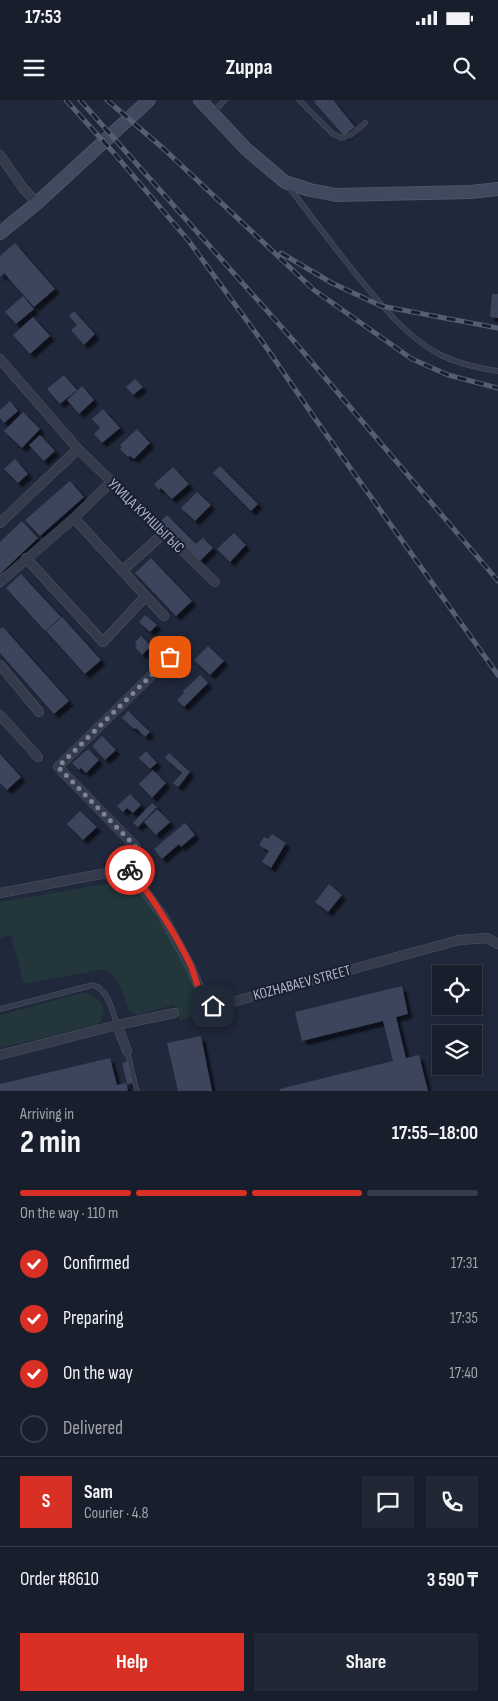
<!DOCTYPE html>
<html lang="en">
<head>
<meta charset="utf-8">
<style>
  body { margin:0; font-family:"Sofia Sans Condensed",sans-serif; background:#212734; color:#f1f3f6; height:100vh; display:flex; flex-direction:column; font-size:19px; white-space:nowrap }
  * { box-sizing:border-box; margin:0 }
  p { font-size:16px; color:#9fa2a9 }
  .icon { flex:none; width:28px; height:28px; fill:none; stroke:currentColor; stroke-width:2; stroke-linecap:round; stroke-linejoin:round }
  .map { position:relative; height:991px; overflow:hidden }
  .drawer { display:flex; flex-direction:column; background:#181e2c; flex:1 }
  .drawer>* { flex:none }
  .controls { position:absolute; left:432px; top:865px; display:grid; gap:10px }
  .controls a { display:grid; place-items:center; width:50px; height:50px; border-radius:0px; background:#181e2c; box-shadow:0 2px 8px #0003,0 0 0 1px #363c48; font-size:25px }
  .pin { position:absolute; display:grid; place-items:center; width:42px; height:42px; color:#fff; margin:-21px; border-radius:10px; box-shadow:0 2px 8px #0006 }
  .courier { position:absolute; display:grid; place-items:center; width:50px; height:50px; margin:-25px; border:4px solid #d93025; border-radius:50%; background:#fff; color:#222; box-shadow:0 1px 6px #0007 }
  .headline em { font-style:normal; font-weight:700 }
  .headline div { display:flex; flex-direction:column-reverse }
  .headline { display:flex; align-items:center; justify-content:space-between; height:85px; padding:0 20px }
  h1 { font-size:32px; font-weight:700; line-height:38px }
  .bar { display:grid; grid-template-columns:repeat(4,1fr); gap:8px 5px; align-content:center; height:60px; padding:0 20px }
  .bar i { height:6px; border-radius:4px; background:#363c48 }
  .bar .selected { background:#d93025 }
  .bar p { grid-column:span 4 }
  .line { display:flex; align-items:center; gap:12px; padding:0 20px; border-top:1px solid #363c48 }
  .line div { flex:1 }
  .round { display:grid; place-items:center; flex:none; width:52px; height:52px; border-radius:0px; background:#212734 }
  ol { padding:0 20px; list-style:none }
  li { display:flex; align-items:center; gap:15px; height:55px }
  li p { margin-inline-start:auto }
  li .icon { padding:5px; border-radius:50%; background:#d93025; color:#fff; stroke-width:4 }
  li:last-child { color:#9fa2a9 }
  li i { width:28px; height:28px; border:2px solid #363c48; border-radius:50% }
  .primary-button { display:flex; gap:10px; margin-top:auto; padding:10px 20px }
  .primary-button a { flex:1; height:58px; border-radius:0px; background:#d93025; color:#fff; font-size:20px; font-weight:700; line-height:58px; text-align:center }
  .primary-button a+a { background:#212734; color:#f1f3f6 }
  .status { display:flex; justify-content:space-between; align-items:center; height:35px; padding:0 25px; background:#181e2c; direction:ltr }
  .status svg { height:14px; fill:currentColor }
  header { display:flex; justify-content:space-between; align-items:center; height:65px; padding:0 20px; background:#181e2c; font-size:22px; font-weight:700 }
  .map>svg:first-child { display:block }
  .green { fill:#22363c }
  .building { fill:#3c445c; filter:url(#shadow) }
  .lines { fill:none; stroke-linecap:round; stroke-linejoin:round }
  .lane-casing { stroke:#4f5566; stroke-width:5.5 }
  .street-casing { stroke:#4f5566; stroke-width:10 }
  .secondary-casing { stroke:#4f5566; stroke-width:14 }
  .lane { stroke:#343b4b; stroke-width:4.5 }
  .street { stroke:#343b4b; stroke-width:9 }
  .secondary { stroke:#41495f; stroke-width:12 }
  .rail-casing { stroke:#555e73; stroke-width:5 }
  .rail { stroke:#192030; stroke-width:3; stroke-dasharray:9; stroke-linecap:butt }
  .done { stroke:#7d8497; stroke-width:5; stroke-dasharray:0 9 }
  .route { stroke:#d93025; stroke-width:6 }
  .labels { text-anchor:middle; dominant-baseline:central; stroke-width:4; stroke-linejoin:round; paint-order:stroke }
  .street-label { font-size:15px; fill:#afb5c8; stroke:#192030 }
</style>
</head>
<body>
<div class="status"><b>17:53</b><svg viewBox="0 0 49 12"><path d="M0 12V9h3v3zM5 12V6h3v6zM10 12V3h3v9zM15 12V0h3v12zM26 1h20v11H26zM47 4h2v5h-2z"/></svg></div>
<header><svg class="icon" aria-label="menu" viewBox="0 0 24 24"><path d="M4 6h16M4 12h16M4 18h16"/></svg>Zuppa<svg class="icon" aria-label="search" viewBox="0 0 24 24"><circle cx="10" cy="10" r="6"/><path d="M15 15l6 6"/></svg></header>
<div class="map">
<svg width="498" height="991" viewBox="0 0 498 991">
  <defs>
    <filter id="shadow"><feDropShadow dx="4.5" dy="4.5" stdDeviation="1" flood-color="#0009"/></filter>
  </defs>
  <rect width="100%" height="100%" fill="#20283b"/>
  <path class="green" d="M133 779 185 861 205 913 180 920 174 905 137 915 129 911C124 895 120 879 104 869L24 884 11 835 0 838V802Z
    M85 892C103 901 110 908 97 925L0 948V915Z"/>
  <path class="building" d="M317 0H333L355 27 344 36 314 2Z
    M15 143 55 189 34 207 4 173 0 177V156Z
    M492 194H498V218L490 217Z
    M23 196 34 209 16 224 5 212Z
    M74 211 95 234 84 245 71 230 77 225 69 216Z
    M33 217 50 236 30 254 13 235Z
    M64 275 77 290 60 304 47 289Z
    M135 279 143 287 133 295 126 287Z
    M82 286 94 300 79 314 67 300Z
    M10 301 18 311 4 323 0 318V310Z
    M103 309 120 328 102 343 94 334 100 328 92 319Z
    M23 312 40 329 22 348 4 331Z
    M137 329 150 343 134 359 130 356 128 357 120 349 122 347 120 345Z
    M40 335 55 351 44 361 29 345Z
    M15 359 28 374 18 383 4 369Z
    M220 366 258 404 251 411 213 373Z
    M173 367 189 384 172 399 161 388 159 390 154 384Z
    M70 381 84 397 40 436 25 420Z
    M197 392 211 405 195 421 181 408Z
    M167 415 196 444 203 438 213 448 200 461 161 421Z
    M22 421 38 438 0 474V442Z
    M234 433 246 445 230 462 217 449Z
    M151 458 192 501 176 516 135 473Z
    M21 474 61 517 45 531 6 488Z
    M145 515 157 525 150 532 139 522Z
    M62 517 101 560 85 574 46 531Z
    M3 527 69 601 54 614 0 553V529Z
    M141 536 151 546 142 555 135 547 137 545 135 542Z
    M208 546 224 561 210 575 194 560Z
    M200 575 208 583 184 607 177 600 184 593 183 591Z
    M128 611 150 632 145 637 136 628 134 629 122 618Z
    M102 636 116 650 105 660 92 646Z
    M88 649 99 660 86 673 81 668 79 670 72 663Z
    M146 651 157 663 150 669 139 658Z
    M169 653 190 672 178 687 173 683 182 673 165 658Z
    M0 654 21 677 7 690 0 683Z
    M153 670 166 683 152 698 139 684Z
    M130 694 141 705 133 713 127 708 123 712 117 706Z
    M152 703 157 707 138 727 133 723Z
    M157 709 170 722 156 735 144 722Z
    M80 711 97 727 83 740 67 724Z
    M185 723 195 735 181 747 179 744 162 759 154 749Z
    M272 734 286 743 271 768 262 762 269 751 259 745 264 737 268 739Z
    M329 784 342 795 328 812 315 802Z
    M402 886 408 914 396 917 406 958 419 955 428 991H280V989L393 961 383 921 302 941 295 912Z
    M201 936 212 991H178L167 943Z
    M110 958 117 985 126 983 128 991H0V984Z
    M129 961 134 983 127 984 122 963Z"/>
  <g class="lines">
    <g class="lane-casing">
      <path id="lane" d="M299 0 333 34 342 38 351 35 365 23
        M213 12 225 0
        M289 87C312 118 335 148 359 178 382 206 407 237 439 254 458 264 478 268 498 271
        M0 909 93 885C108 889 113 912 117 925
        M127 951 137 991"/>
    </g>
    <g class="street-casing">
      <path id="street" d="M0 55 23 88 37 103
        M0 259 78 349 215 482
        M74 418 164 516
        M0 423 78 349
        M26 458 103 542 145 497
        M122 471 164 433
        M0 482 74 418 111 382
        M0 565 39 612
        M0 615 38 657
        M128 772 135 765 139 755 135 746 58 667 170 557
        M0 793 117 771 128 772 133 775 163 816 190 866 205 901 213 906 225 904 459 840 487 838 498 844
        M117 925 127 951
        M0 955 117 925 174 913"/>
    </g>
    <g class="secondary-casing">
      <path id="secondary" d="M200 0 246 49 285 82 310 90 336 95 471 92 498 89
        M0 133 37 103 149 0"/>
    </g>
    <use href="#lane" class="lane"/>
    <use href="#street" class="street"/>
    <use href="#secondary" class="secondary"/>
    <g class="rail-casing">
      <path id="rail" d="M66 0 113 52 188 140 266 247 316 320 498 575
        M80 0 293 240 498 481
        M107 0 165 50 314 190 412 259 448 275 498 288
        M281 153 332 183 381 206 498 228"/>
    </g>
    <use href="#rail" class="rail"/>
  </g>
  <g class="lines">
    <path class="done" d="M130 770 135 765 139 755 135 746 58 667 170 557"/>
    <path class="route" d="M130 770 128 772C146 783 181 845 191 866 195 876 199 895 206 902 209 905 210 905 213 906"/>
  </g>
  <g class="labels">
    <g class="street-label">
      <text transform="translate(146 416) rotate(44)">УЛИЦА КУНШЫГЫС</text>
      <text transform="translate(302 883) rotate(-15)">KOZHABAEV STREET</text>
    </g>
  </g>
</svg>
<div class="controls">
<a><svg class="icon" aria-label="locate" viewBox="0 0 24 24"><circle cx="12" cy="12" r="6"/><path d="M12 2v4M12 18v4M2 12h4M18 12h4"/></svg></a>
<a><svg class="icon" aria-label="layers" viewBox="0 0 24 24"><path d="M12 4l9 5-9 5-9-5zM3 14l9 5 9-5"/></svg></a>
</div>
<div class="pin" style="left:170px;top:557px;background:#ea580c"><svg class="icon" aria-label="bag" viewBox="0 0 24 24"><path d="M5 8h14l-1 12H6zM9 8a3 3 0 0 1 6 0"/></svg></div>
<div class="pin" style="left:213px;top:906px;background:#1f2937"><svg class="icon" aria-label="home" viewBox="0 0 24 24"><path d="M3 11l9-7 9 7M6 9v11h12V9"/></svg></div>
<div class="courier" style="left:130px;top:770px"><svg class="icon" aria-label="bike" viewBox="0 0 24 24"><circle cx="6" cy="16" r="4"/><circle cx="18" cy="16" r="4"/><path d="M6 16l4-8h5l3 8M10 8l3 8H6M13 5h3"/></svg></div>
</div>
<section class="drawer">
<div class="headline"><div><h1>2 min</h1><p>Arriving in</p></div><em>17:55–18:00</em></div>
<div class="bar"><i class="selected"></i><i class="selected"></i><i class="selected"></i><i></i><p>On the way · 110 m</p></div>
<ol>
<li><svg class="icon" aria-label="check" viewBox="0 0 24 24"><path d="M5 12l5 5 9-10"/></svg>Confirmed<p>17:31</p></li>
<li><svg class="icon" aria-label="check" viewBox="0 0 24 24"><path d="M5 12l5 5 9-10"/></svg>Preparing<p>17:35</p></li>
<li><svg class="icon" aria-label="check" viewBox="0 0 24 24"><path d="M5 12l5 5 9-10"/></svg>On the way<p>17:40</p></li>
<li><i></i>Delivered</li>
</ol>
<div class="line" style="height:90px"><b class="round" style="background:#d93025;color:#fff">S</b><div><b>Sam</b><p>Courier · 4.8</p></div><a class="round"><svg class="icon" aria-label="chat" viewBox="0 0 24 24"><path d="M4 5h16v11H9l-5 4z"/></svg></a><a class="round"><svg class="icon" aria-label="phone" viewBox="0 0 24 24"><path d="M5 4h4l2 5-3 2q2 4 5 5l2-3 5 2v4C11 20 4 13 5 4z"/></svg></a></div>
<div class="line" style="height:65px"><div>Order #8610</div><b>3 590 ₸</b></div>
<div class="primary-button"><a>Help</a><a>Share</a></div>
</section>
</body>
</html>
